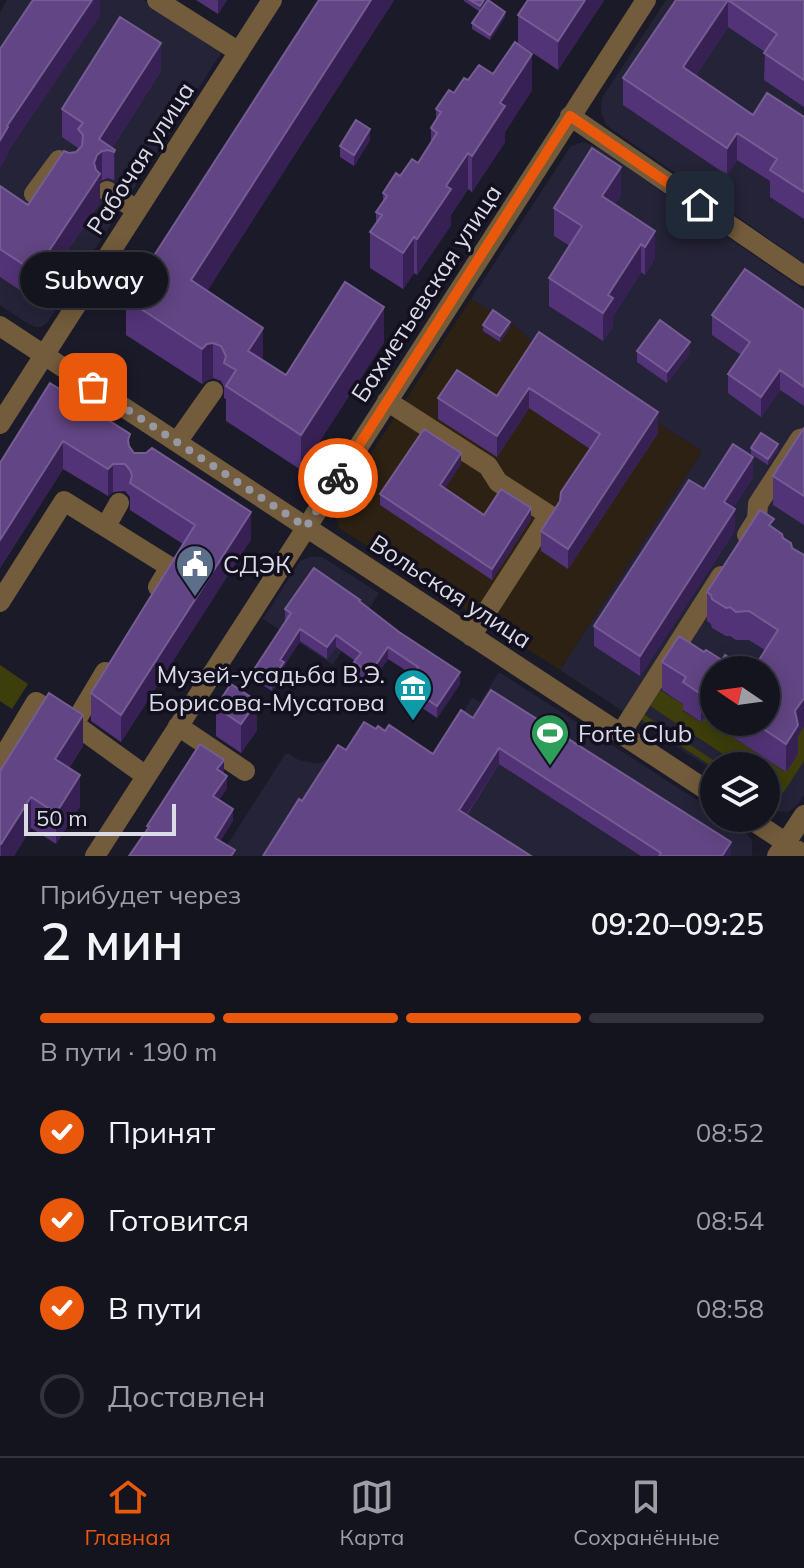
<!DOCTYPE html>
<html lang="ru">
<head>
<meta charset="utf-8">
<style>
  body { margin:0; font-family:Mulish,sans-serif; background:#21212c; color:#f1f3f6; height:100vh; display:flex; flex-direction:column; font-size:30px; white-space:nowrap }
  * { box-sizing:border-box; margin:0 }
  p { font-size:26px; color:#9d9ea4 }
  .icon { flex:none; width:44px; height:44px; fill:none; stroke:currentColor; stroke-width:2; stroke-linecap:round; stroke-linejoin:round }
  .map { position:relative; height:856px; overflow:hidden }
  .side { display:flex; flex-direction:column; background:#14141f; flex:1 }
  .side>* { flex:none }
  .needle { width:52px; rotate:283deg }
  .buttons { position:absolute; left:700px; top:656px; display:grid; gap:16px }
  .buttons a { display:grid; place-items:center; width:80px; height:80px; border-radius:50%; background:#14141f; box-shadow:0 4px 20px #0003,0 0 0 2px #33333d; font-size:40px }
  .scale { position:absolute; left:24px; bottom:20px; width:152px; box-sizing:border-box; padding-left:8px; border:4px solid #dbdbe6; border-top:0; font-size:22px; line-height:28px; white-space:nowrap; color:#dbdbe6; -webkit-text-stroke:6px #12101f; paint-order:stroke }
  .pin { position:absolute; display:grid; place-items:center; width:68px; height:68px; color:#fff; margin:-34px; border-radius:16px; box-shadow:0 4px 12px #0006 }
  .courier { position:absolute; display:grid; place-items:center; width:80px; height:80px; margin:-40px; border:6px solid #ea580c; border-radius:50%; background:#fff; color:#222; box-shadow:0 2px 10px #0007 }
  .bubble { position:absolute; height:56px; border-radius:28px; background:#14141f; box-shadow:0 4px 20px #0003,0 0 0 2px #33333d; font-size:26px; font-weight:600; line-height:56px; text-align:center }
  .head em { font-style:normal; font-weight:600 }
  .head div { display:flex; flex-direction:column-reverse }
  .head { display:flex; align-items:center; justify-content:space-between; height:136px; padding:0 40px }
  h1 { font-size:52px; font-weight:600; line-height:60px }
  .bar { display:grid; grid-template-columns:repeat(4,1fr); gap:12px 8px; align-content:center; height:96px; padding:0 40px }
  .bar i { height:10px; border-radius:6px; background:#33333d }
  .bar .active { background:#ea580c }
  .bar p { grid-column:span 4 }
  ol { padding:0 40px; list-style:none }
  li { display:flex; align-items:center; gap:24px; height:88px }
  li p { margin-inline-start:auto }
  li .icon { padding:8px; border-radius:50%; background:#ea580c; color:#fff; stroke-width:4 }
  li:last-child { color:#9d9ea4 }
  li i { width:44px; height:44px; border:4px solid #33333d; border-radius:50% }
  .menu { display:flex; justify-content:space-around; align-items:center; height:112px; border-top:2px solid #33333d; background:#14141f; font-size:22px; color:#9d9ea4 }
  .menu a { display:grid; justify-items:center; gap:4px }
  .menu .active { color:#ea580c }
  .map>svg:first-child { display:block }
  .built { fill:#252338; fill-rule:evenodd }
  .medical { fill:#2c2112 }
  .green { fill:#3d3e0b }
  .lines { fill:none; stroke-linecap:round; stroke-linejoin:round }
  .minor { stroke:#735c3c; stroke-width:20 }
  .wall { fill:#533378; fill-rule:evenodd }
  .shaded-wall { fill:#372154 }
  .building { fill:#624584; stroke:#755c93; stroke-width:2 }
  .done { stroke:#9897a4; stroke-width:8; stroke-dasharray:0 14.4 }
  .route { stroke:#ea580c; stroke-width:10 }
  .labels { text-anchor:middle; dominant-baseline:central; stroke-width:7; stroke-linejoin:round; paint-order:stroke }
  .street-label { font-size:24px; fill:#dbdbe6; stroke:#12101f }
  .poi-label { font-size:24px; fill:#dbdbe6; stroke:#12101f; text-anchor:start }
</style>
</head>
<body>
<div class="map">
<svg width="804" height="856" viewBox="0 0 804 856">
  <rect width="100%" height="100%" fill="#1b1a29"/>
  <path class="built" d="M7 0H143L223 50 48 322 41 327H35L25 322 0 305V12Z
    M666 0H804V263L606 125 601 112 602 98Z
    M583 142 597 147 804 290V795L797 805 788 812 776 811 766 804V766H714V771L560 670 702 451 541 351 520 330 471 299 571 146ZM714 670H766V722H714Z
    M310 557H322L379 593 333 665 263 619 300 561Z
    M499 672 714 811V818H724L744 831 752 840V856H220L286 753 299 760 318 764 338 754 409 797 472 698 480 702Z"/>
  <path class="medical" d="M471 299 520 330 541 351 702 451 560 670 339 528 335 518 337 506Z"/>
  <path class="green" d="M0 665 28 684 12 709 0 701Z
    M660 690 686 706 683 711 700 722 704 718 784 771 787 770 798 754 791 747 804 726V761L783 793 766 782V766H741L650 706Z
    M642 713 722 766H714V768L639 718Z"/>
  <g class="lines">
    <path class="minor" d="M157 0 239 52
      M570 116 804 276
      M107 191 137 210
      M34 194 59 160 71 168
      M0 326 714 795
      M387 401 488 466 498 482 549 515 471 636
      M0 424 272 0
      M177 442 213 391
      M106 526 119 503
      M747 535 757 519 758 504 800 439 804 438
      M0 602 64 501 170 567 158 587
      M74 724 105 672
      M178 726 245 771
      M621 733 721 576
      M0 762 36 702 74 724 146 776
      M749 818 804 855
      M95 856 646 0
      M777 856 804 815"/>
  </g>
  <path class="wall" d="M196 0H227L218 14Z
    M319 0H394L207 291 263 361 286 375 384 342 301 470 226 421V399L224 398V387L221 381 213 378 207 380 202 384 126 335V299Z
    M464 0H487L480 12 464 1Z
    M604 0 558 70 518 43V15Z
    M676 0H804V107L764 80 765 52 728 27 696 75 753 115 804 117V219L770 197V181L737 160 727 175 623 105V78Z
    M505 17 490 40 472 29V23Z
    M161 71 112 148 115 150V178L114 180 108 178 100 181V202L35 300 0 277V186L28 205 69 153 76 152 78 150V148L62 137V109Z
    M493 74 532 90 505 132V142L472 192 468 189 451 215V225L417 275 414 273 403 289 370 268V232L376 223V212L383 202V193L400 176 418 163 431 143V128L436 120V109L468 80Z
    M370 140 354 166 340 157V146Z
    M621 195 615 204 655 258 645 275 641 272 613 316V326L603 341 549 306V278L570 246 554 236V208Z
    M804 310V406L780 390 761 417 728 393V374L741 355 712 335V315Z
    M483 325 510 327 500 342 483 331Z
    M539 332 658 433 568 569 541 551V531L560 501 590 449 529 408 497 457 438 419V398L497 396Z
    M637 351 690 353 667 383 637 362Z
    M50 383 130 448 134 453 251 539 121 742 91 721V693L183 544 130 510V497L125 491 113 492 108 496 63 469 0 568V463Z
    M804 428V525L773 505V476Z
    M751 448 778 450 768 465 751 454Z
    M461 464 445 488 484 515 531 519 492 580 380 505V494Z
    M753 477 733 508 735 530 640 676 594 646V626L704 489Z
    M774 528 783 538 798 736V754L786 772 704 718 701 722 683 710V704L662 690V662L704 652 744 668 757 663 765 650 749 640H736L730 636H726L712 628 711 624 707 621V592ZM714 670 766 722H714Z
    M360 602 460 684 437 718 406 697V685L413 675 388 659 370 685 354 674 355 661 336 647 327 659 300 641 284 666V674L272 691 255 680V668L285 622V609Z
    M216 707 257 730 241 753 216 736Z
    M473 718 731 856H641L499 764 467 815 302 801 346 750 376 729 385 731 433 754Z
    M83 746 69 768 80 806 56 844 31 828 14 856H0V771Z"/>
  <path class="shaded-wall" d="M92 0H100V16L8 152V155L0 168V140L7 126Z
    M218 0H227L218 14Z
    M371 0H394L191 316V280Z
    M484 0H487L480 12V6Z
    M585 0H604L558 70V41Z
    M728 0V27L683 94V67Z
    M505 12V17L490 40V35Z
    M161 43V71L110 151H102V179L100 181V202L35 300V272L94 163 99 139Z
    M532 54V90L505 132V142L472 192V156L500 103Z
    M370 129V140L354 166V155Z
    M737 133V160L727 175V148Z
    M115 150V178L114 180V152Z
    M468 153V189L451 215V225L417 275V239L446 186Z
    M621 167V195L602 224V196Z
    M655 231V258L645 275V247Z
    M414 237V273L403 289V253Z
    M641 244V272L613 316V326L603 341V313L608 295Z
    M384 307V342L301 470V435Z
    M510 322V327L500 342V336Z
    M263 328V363L248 351Z
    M690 342V353L667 383V372Z
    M213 343V378L207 380 202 384V349L207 344Z
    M780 370V390L761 417V397Z
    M529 388V408L497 457V436Z
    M658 412V433L568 569V549Z
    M63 441V469L0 568V540Z
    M778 444V450L768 465V459Z
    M461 453V464L440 496V485Z
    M753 457V477L724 522V502Z
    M113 464V492L108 496V469Z
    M531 508V519L492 580V569Z
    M735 509V530L640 676V656Z
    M251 512V539L121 742V715Z
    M300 629V641L284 666V674L272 691V679L280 660Z
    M336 635V647L327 659V647Z
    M388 647V659L370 685V673Z
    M460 672V684L437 718V706Z
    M704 689V718L701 722V694Z
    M804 698V726L798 736V754L786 772V744L795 711Z
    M257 701V730L241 753V724Z
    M83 715V746L55 790V759Z
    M499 748V764L459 826V810Z
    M224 760V772L217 782V769Z
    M80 775V806L56 844V813Z
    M227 776V789L213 809V796Z
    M31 797V828L14 856H1V844Z
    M233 809V821L215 850V838Z
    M731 842V856H722Z"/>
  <path class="building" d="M33 0H92L7 126 8 127 0 140V49Z
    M319 0H371L191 280 263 328 248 351 286 375 345 282 384 307 301 435 226 386 236 370 224 363 226 356 221 346 213 343 207 344 202 349 126 299Z
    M470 0H484L480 6Z
    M488 0 505 12 490 35 472 23Z
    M528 0H585L558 41 518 15Z
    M676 0H804V80L764 53 777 34 728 0 683 67 753 115 767 93 804 117V192L770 170 777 159 737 133 727 148 623 78Z
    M120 17 161 43 99 139 115 150 114 152 108 150 102 151 97 155 94 163 96 170 100 174 35 272 0 249V186L28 205 64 151 69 153 76 152 82 146 83 135 78 129 83 123 62 109Z
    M515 42 532 54 500 103 505 106 472 156 468 153 446 186 451 189 417 239 414 237 403 253 370 232 382 215 376 212 387 196 383 193 396 173 400 176 412 159 418 163 437 133 431 128 441 112 436 109 449 90 454 93 464 78 468 80 479 65 493 74Z
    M356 120 370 129 354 155 340 146Z
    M592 148 621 167 602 196 655 231 645 247 641 244 608 295 613 298 603 313 549 278 582 226 554 208Z
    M745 269 804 310V387L780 370 761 397 728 374 750 342 712 315Z
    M493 310 510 322 500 336 483 325Z
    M660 320 690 342 667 372 637 351Z
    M539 332 658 412 568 549 541 531 560 501 561 492 600 434 529 388 497 436 438 398 457 370 497 396Z
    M50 383 130 434 128 440 129 446 134 453H146L152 448 251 512 121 715 91 693 195 525 130 483 132 476 130 470 125 464H113L108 469 63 441 0 540V463Z
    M804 428V496L773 476Z
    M424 429 461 453 440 485 484 515 501 489 531 508 492 569 380 494Z
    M761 433 778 444 768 459 751 448Z
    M733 444 753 457 724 502 735 509 640 656 594 626 689 480 704 489Z
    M760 510 774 519 769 525 782 534 783 538 791 543 792 548 804 555V698L795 711 798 725 786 744 753 722H766V670H714V696L704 689 701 694 683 682 686 677 662 662 679 636 704 652 706 650 722 660 725 655 744 668 751 659 757 663 778 630 749 611 736 612 730 607 726 608 712 599 711 595 707 592Z
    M314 568 360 600 359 601 399 632 460 672 437 706 406 685 418 667 388 647 370 673 354 662 361 653 336 635 327 647 300 629 280 660 284 662 272 679 255 668 291 613 285 609Z
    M231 684 257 701 241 724 216 707Z
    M491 690 731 842 722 856H659L661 853 499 748 459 810 531 856H263L299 799 302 801 338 745 346 750 364 722 376 729 378 726 385 731 389 725 433 754 461 710 473 718Z
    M49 693 83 715 55 759 80 775 56 813 31 797 1 844H0V771Z
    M200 744 224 760 217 769 227 776 213 796 233 809 215 838 235 850 231 856H129L149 827 147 826Z"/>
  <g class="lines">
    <path class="done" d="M93 387 306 527 338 478"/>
    <path class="route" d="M338 478 570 116 700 205"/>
  </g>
  <defs>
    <g id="civic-pin" transform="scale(2)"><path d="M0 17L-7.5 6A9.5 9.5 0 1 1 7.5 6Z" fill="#5c6f8a" stroke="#12101f"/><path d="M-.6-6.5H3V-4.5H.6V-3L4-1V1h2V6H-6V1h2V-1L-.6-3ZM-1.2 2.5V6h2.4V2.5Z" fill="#fff"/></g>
    <g id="museum-pin" transform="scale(2)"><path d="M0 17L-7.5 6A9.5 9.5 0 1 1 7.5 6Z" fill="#0f9aa8" stroke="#12101f"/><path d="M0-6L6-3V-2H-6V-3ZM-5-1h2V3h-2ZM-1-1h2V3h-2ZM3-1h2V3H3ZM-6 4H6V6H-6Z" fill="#fff"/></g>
    <g id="stadium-pin" transform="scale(2)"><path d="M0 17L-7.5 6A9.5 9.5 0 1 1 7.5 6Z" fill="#2e9e5b" stroke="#12101f"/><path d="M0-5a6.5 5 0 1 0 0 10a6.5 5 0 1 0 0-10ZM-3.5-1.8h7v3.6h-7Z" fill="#fff"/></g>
  </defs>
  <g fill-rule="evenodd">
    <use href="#civic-pin" x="195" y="564"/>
    <use href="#museum-pin" x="413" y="688"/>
    <use href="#stadium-pin" x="550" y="733"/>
  </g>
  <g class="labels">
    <g class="street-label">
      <text transform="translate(140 158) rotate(-57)">Рабочая улица</text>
      <text transform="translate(426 293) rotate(-57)">Бахметьевская улица</text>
      <text transform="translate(451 591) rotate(33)">Вольская улица</text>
    </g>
    <g class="poi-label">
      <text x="223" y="564">СДЭК</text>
      <text x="385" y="674" text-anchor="end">Музей-усадьба В.Э.<tspan x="385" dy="28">Борисова-Мусатова</tspan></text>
      <text x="578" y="733">Forte Club</text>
    </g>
  </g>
</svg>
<div class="buttons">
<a><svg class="needle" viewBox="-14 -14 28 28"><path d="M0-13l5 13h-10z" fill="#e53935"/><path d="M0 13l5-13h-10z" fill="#9d9ea4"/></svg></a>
<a><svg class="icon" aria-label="layers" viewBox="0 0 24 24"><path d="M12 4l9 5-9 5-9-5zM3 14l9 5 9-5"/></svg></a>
</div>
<div class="scale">50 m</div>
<div class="pin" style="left:93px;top:387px;background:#ea580c"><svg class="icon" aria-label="bag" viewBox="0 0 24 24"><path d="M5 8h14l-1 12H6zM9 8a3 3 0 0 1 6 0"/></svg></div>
<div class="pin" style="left:700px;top:205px;background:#1f2937"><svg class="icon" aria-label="home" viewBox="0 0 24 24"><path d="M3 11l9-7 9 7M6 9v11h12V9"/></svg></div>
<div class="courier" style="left:338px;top:478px"><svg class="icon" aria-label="bike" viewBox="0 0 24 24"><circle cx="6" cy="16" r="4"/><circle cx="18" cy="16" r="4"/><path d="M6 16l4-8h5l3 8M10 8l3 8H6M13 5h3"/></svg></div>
<div class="bubble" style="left:20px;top:252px;width:148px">Subway</div>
</div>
<section class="side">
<div class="head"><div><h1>2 мин</h1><p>Прибудет через</p></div><em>09:20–09:25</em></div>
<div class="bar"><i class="active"></i><i class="active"></i><i class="active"></i><i></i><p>В пути · 190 m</p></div>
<ol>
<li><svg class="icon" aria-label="check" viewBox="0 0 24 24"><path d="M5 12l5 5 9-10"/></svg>Принят<p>08:52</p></li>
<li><svg class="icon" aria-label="check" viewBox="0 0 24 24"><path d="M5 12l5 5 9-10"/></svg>Готовится<p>08:54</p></li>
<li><svg class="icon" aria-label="check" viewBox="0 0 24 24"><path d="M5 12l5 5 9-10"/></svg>В пути<p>08:58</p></li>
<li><i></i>Доставлен</li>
</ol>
</section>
<nav class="menu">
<a class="active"><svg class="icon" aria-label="home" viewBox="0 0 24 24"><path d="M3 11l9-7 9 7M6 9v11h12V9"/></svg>Главная</a>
<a><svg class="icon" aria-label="map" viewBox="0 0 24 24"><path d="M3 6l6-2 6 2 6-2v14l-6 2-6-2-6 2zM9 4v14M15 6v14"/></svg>Карта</a>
<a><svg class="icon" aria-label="saved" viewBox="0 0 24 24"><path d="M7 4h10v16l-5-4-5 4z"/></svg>Сохранённые</a>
</nav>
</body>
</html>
